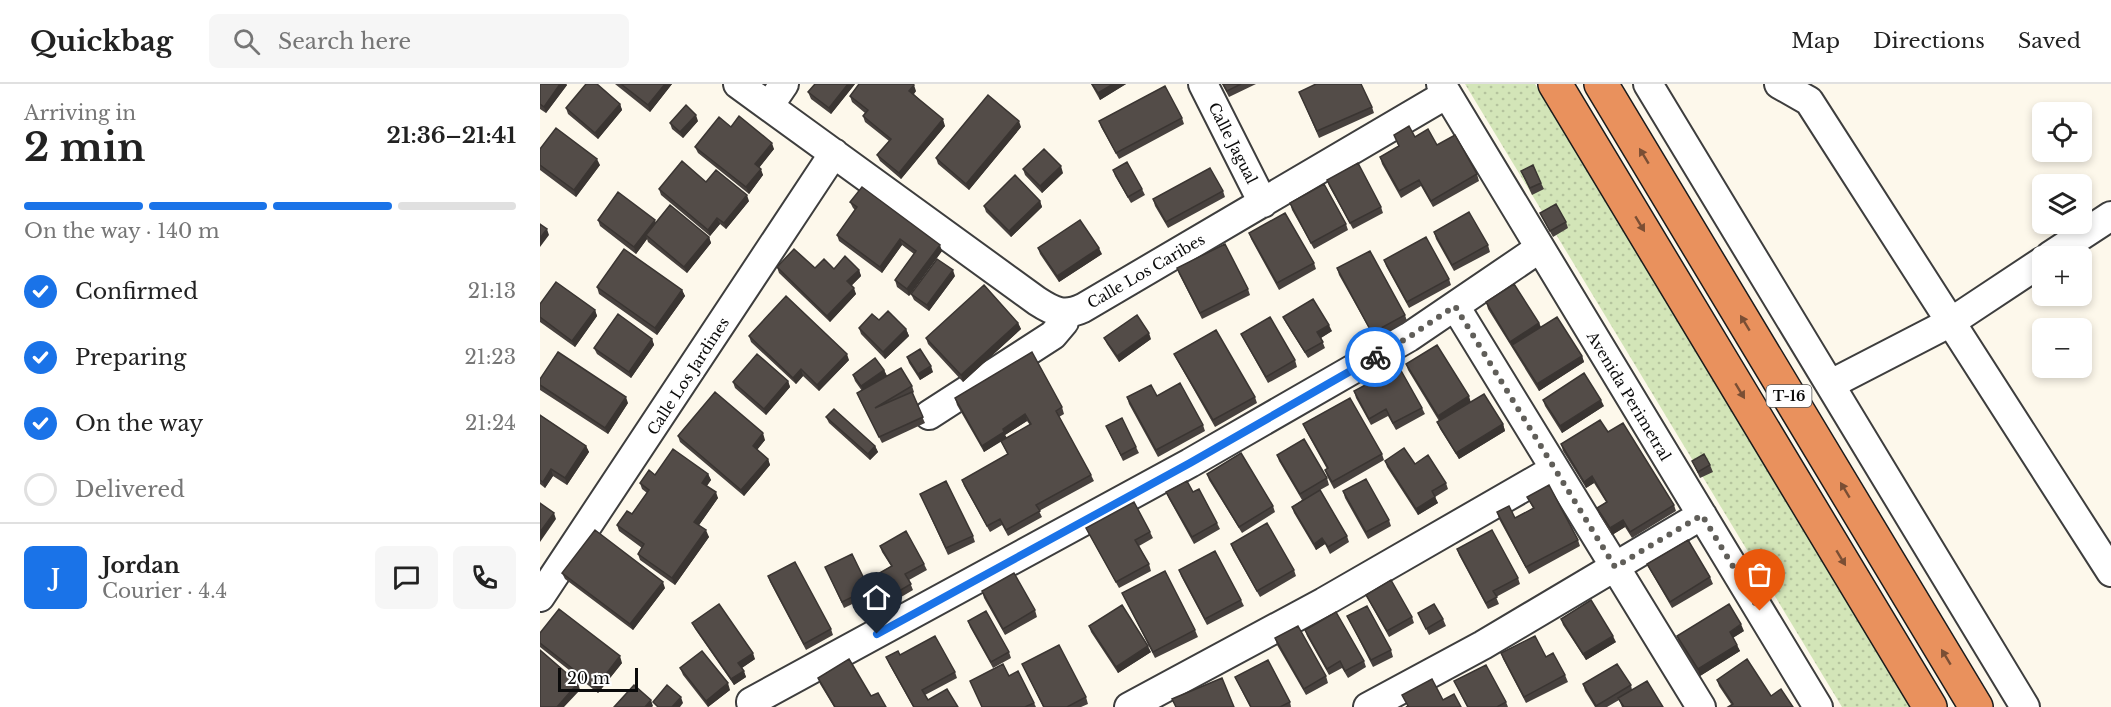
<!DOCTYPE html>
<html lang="en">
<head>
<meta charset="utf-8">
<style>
  body { margin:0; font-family:"Libre Baskerville",serif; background:#f6f6f6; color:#222; height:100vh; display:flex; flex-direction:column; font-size:22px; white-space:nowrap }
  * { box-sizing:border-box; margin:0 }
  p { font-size:20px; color:#767676 }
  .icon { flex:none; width:33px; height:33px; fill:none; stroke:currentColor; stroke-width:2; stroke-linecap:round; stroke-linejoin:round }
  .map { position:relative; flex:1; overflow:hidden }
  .side { display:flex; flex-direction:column; background:#fff; width:540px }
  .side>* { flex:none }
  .controls { position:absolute; left:1492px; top:18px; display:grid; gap:12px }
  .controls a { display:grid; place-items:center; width:60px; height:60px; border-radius:9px; background:#fff; box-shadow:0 3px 9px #0003; font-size:30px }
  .scale { position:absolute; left:18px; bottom:15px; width:80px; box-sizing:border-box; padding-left:6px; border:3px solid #0b0b0b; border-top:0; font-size:16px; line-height:21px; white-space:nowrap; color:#0b0b0b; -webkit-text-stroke:4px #fff; paint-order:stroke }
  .pin { position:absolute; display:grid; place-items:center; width:51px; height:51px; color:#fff; margin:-62px -26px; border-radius:50% 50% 50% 0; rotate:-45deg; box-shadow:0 0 6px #0007 }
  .pin .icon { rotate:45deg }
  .courier { position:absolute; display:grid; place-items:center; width:60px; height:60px; margin:-30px; border:4px solid #1a73e8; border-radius:50%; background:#fff; color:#222; box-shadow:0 2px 8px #0007 }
  .headline em { font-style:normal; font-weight:800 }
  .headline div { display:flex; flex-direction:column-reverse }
  .headline { display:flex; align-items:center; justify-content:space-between; height:102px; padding:0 24px }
  h1 { font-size:39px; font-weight:800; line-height:45px }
  .bar { display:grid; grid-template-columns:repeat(4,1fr); gap:9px 6px; align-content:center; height:72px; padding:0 24px }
  .bar i { height:8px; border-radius:4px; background:#e0e0e0 }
  .bar .selected { background:#1a73e8 }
  .bar p { grid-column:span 4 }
  .line { display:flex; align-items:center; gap:15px; padding:0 24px; border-top:2px solid #e0e0e0 }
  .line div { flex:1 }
  .round { display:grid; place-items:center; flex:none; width:63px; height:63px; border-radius:9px; background:#f6f6f6 }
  ol { padding:0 24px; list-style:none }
  li { display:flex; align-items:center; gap:18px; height:66px }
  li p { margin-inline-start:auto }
  li .icon { padding:6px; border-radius:50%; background:#1a73e8; color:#fff; stroke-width:4 }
  li:last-child { color:#767676 }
  li i { width:33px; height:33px; border:3px solid #e0e0e0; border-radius:50% }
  header { display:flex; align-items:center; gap:36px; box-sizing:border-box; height:84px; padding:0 30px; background:#fff; border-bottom:2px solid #e0e0e0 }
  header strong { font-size:28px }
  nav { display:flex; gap:33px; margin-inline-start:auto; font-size:21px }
  .search { width:420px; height:54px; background:#f6f6f6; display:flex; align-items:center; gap:15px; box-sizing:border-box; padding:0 21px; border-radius:9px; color:#767676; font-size:22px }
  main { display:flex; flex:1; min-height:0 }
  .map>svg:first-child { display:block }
  .grass { fill:url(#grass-dots) }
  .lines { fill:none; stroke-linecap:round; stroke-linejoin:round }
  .minor-casing { stroke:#3e3e3e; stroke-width:32 }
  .highway-casing { stroke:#1c1c1c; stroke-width:36 }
  .minor { stroke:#fff; stroke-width:28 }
  .highway { stroke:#e9915d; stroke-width:33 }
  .wall { fill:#47413e; fill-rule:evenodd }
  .shaded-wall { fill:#3a3532 }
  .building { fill:#534c48; stroke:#3a3532; stroke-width:1.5 }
  .oneway { fill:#7a4e34 }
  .done { stroke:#605e59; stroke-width:6; stroke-dasharray:0 10.8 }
  .route { stroke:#1a73e8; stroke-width:8 }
  .labels { text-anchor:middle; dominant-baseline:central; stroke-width:6; stroke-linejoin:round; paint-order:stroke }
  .shield { fill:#fff; stroke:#545454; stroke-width:1.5 }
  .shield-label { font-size:14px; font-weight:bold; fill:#0b0b0b }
  .street-label { font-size:15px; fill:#0b0b0b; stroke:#fff }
</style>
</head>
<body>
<header>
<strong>Quickbag</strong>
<div class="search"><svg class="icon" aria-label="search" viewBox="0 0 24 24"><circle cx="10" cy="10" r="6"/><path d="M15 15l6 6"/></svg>Search here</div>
<nav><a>Map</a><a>Directions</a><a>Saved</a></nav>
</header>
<main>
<section class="side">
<div class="headline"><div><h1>2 min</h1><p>Arriving in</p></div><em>21:36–21:41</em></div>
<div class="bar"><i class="selected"></i><i class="selected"></i><i class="selected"></i><i></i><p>On the way · 140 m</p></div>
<ol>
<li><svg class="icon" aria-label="check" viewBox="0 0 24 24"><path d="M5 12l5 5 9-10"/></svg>Confirmed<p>21:13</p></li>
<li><svg class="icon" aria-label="check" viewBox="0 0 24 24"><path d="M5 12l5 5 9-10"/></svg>Preparing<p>21:23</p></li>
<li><svg class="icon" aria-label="check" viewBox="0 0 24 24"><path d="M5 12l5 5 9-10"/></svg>On the way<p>21:24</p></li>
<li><i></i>Delivered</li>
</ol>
<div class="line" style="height:108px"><b class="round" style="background:#1a73e8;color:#fff">J</b><div><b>Jordan</b><p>Courier · 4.4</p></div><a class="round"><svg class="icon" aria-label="chat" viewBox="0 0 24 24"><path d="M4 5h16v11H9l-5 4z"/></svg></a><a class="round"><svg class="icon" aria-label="phone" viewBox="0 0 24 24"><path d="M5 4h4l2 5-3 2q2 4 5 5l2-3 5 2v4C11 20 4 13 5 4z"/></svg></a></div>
</section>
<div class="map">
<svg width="1571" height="623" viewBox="0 0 1571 623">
  <defs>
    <pattern id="grass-dots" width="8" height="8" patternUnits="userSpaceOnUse" patternTransform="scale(1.5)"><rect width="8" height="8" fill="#d3e5b8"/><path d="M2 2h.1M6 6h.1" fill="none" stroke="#b4c39d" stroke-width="1.8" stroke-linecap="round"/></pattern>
  </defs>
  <rect width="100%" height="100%" fill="#fdf8eb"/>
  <path class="grass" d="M925 0H995L1370 623H1302Z"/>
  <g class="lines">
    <g class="minor-casing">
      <path id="minor" d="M198 0 497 217C514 228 524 233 543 224L907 10
        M663 0 723 119
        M901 0 1278 623
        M1108 0 1485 623
        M1239 0 1269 17 1571 488
        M229 22 244 0
        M1510 172 1571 132
        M915 222 1161 623
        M1291 300 1411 238 1503 177
        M389 331 513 251 524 238 525 230
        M0 513 294 69
        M215 623 211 618 650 379 869 253 1000 164
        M589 623 784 518 1015 385
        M828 623 943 561 1162 431"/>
    </g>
    <g class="highway-casing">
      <path id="highway" d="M1015 0 1390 623
        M1061 0 1436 623"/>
    </g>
    <use href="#minor" class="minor"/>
    <use href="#highway" class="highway"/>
  </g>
  <path class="wall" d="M0 0H26L27 1 6 29 0 25Z
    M75 0H132L110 28Z
    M315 0 291 30 271 15 268 8Z
    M551 0H586L560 16Z
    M682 0H716L689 13Z
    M376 7 374 10 405 42 361 95 340 77 337 71 349 57 325 38 323 32 325 29 312 18 310 12Z
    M759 8 832 23 834 29 779 54Z
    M80 20 82 26 58 55 28 30 26 24Z
    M642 34 644 40 579 75 561 43 559 37Z
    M158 37 143 54 132 45 130 39Z
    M191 43 234 65 219 84 223 91 209 110 158 69 155 63Z
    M481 43 429 106 398 80 396 74Z
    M854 51 875 53 897 61 937 90 939 97 893 123 881 102 861 114 842 80 840 73 859 62Z
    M0 65 60 81 36 113 0 86Z
    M483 85 523 89 502 109 485 91Z
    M573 86 602 105 605 111 591 119 575 92Z
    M981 87 1001 99 1004 105 992 111Z
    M787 96 841 123 843 129 813 145 789 102Z
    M119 105 209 117 186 145 180 140 170 152 121 111Z
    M683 107 685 113 628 144 615 122 613 115Z
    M500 117 502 123 471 153 446 128 444 122Z
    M310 118 402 167 369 212 357 203 355 196 374 170 362 161 342 189 299 157 297 151 315 126 313 124Z
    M750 119 806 140 808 146 774 165 752 126Z
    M1000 129 1026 138 1028 144 1013 153 1003 135Z
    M58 136 116 139 169 153 171 159 147 189 108 158 107 155 96 170 60 142Z
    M894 148 948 161 950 168 914 187 896 155Z
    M709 149 774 179 776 185 739 206 711 155Z
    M498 164 562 170 519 198 500 170Z
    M844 176 909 195 911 201 869 224 846 182Z
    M237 183 319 186 321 192 311 202 316 210 290 238 239 189Z
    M637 184 708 205 710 211 662 235 639 190Z
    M797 184 865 231 867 237 835 255 799 191Z
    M415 192 389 227 374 216 371 210Z
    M57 203 142 206 145 212 117 251 59 210Z
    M946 218 999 239 1001 243 1042 272 1044 278 999 307 948 225Z
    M0 220 55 226 57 232 35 263 0 238Z
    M743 233 792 247 781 254 785 264 768 274 746 239Z
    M339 236 366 245 369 252 345 275 321 250 319 244Z
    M478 239 481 245 423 298 388 260 386 254Z
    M701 250 755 276 757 283 728 299 704 256Z
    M209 252 309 276 279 307 263 292 256 300 211 258Z
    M564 254 611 255 579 278 567 260Z
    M112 255 114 261 91 294 57 270 54 264Z
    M634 270 715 313 717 319 675 343 637 276Z
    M367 273 393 288 380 296 369 279Z
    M866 280 931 318 963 340 965 347 919 375 900 345 897 338 899 337 868 286Z
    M344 286 347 292 372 302 374 308 372 310 385 339 342 359 320 316 317 309 322 307 315 297 313 291Z
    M0 295 88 319 68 350 0 306Z
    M248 297 250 303 226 331 195 304 193 298Z
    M814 307 882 324 885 330 856 346 848 332 831 341 816 314Z
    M617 312 663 341 665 347 618 373 589 320 587 313Z
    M415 314 522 323 524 330 519 333 551 391 554 397 499 427 502 433 468 452 462 441 450 448 424 402 422 396 468 371 461 357 444 368 417 321ZM487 337 490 341 467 354 465 351Z
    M1003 316 1064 322 1022 349 1005 322Z
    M0 331 46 362 49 368 27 401 13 392 5 404 0 400Z
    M286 333 335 362 338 368 330 376 289 339Z
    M763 340 842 370 844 376 794 405 787 392 785 386 787 385 766 347Z
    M566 342 596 363 599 369 583 377Z
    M1068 348 1134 421 1136 427 1092 454 1085 443 1072 451 1059 430 1057 424 1066 418 1054 399 1046 404 1023 367 1021 360Z
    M138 352 225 356 217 366 228 375 230 381 204 412 140 358Z
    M737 371 787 394 789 401 780 406 807 452 809 458 790 470 785 460 776 466 754 429 752 423 762 416 739 377Z
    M845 377 875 380 906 399 908 405 895 413 898 419 878 431 847 383Z
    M1152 377 1170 381 1173 388 1160 394Z
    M168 390 171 396 167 402 178 414 159 441 169 453 135 501 100 476 98 470 102 464 79 447 77 441 92 430 107 409 102 405 100 399 115 391Z
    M667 390 733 422 735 428 702 449 669 396Z
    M803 407 849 436 851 442 828 455 805 414Z
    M626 408H653L677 439 680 445 654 460 629 415Z
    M380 410 433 452 435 458 408 471Z
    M987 413 1038 456 1040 462 989 490 959 435 957 428 975 434 993 424Z
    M546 444 610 448 613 454 599 462 609 480 611 487 579 504 549 450Z
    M691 460 754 486 756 492 720 513 693 466Z
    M340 462 384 480 387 486 369 496 373 506 351 519 339 497 336 491 351 482 342 468Z
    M917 465 978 494 980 500 956 513 959 520 948 525 919 471Z
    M1107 480 1170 493 1173 500 1132 524 1110 486Z
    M285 483 329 505 331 511 304 524Z
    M639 486 701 516 704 522 667 541 641 492Z
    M22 489 125 504 93 546 25 495Z
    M228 492 291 545 293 551 266 566 230 498Z
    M442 507 495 526 497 533 465 551 444 514Z
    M582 509 655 546 658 553 615 574 585 515Z
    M826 511 872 533 874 539 849 553 829 517Z
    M878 529 903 535 906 542 889 551Z
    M807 532 851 566 853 573 833 583 810 538Z
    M1021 535 1076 558 1046 576 1023 541Z
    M428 537 469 568 471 574 453 584 430 543Z
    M152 539 215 575 202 584 206 593 194 601 155 545Z
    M549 542 611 568 578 589 551 548Z
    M765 546 824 577 826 583 808 594 802 584 789 591 767 552Z
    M1204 547 1193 554 1200 567 1160 592 1139 559 1137 552Z
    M0 549 82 579 58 609 0 563Z
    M735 554 786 592 788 599 766 611 737 561Z
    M961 569 1006 573 1025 591 1028 598 986 619 963 575Z
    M360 571 415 588 417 594 385 611 388 616 418 623H373L349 580 346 573Z
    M482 580 546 613 548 620 541 623H503Z
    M140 584 190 606 168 623 143 591Z
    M469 592 494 619 496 623H442L430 597Z
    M695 593 750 618 751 623H710Z
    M278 594 331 612 346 623H294L280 600Z
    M1177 596 1231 612 1191 620 1179 602Z
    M914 597 966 618 968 623H927Z
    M1043 600 1091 601 1092 606 1123 623H1082L1079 616 1067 623H1055L1045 607Z"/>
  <path class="shaded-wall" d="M20 0H26L27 1 6 29 4 23Z
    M125 0H132L110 28 108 21Z
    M308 0H315L291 30 289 24Z
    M573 0H586L560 16 558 9Z
    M374 1 376 7 371 13 369 7Z
    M80 20 82 26 58 55 55 49Z
    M156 31 158 37 143 54 140 48Z
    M403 35 405 42 361 95 359 89Z
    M479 37 481 43 429 106 426 100Z
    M232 59 234 65 217 86 215 80Z
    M57 75 60 81 36 113 34 106Z
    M521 82 523 89 502 109 500 102Z
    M221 85 223 91 209 110 206 103Z
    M207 111 209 117 186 145 184 139Z
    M500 117 502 123 471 153 469 147Z
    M177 134 180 140 170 152 168 146Z
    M115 136 117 142 106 151 107 155 96 170 94 163Z
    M7 145 9 151 0 163V154Z
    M169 153 171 159 147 189 144 183Z
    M360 155 362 161 342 189 340 183Z
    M400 161 402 167 369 212 367 205Z
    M559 164 562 170 519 198 517 192Z
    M319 186 321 192 309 204 307 197Z
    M413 186 415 192 389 227 387 221Z
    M314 204 316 210 290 238 287 232Z
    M142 206 145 212 117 251 115 244Z
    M55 226 57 232 35 263 32 257Z
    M478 239 481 245 423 298 421 291Z
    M999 239 1002 246 972 261 973 264 970 258Z
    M789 241 792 247 779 255 777 248Z
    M366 245 369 252 345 275 343 268Z
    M609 249 611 255 579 278 577 272Z
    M112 255 114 261 91 294 89 288Z
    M307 270 309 276 279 307 277 301Z
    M1042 272 1044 278 999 307 997 300Z
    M391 282 393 288 380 296 378 290Z
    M261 285 263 292 256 300 253 294Z
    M344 286 347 292 324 309 321 302Z
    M248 297 250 303 226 331 224 325Z
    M929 312 931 319 900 338 898 332Z
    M86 313 88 319 68 350 65 344Z
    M1061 316 1064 322 1022 349 1020 342Z
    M485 330 487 337 465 351 467 354 444 368 442 362 463 345Z
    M963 340 965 347 919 375 916 369Z
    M223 349 225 356 215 368 213 362Z
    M46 362 49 368 27 401 25 394Z
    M335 362 338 368 330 376 328 370Z
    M228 375 230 381 204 412 201 406Z
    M11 385 13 392 5 404 3 398Z
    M168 390 171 396 164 405 162 399Z
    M1052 392 1054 399 1046 404 1044 398Z
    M176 408 178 414 157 444 154 438Z
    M895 413 898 419 878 431 876 425Z
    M14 429 16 435 0 458V448Z
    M1083 436 1085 443 1072 451 1070 444Z
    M166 446 169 453 135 501 132 494Z
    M782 454 785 460 776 466 774 460Z
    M123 498 125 504 93 546 90 540Z
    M1201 540 1204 547 1192 554 1190 548Z
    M1073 552 1076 558 1046 576 1043 570Z
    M1197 561 1200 567 1160 592 1158 585Z
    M608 562 611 568 578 589 576 583Z
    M213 569 215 575 200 585 198 579Z
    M80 572 82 579 58 609 56 603Z
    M204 587 206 593 194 601 191 595Z
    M38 599 40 606 24 623H17Z
    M188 599 190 606 168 623 166 617Z
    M141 613 143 619 140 623H132Z
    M111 616 113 622 112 623H105Z"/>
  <path class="building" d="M0 0H20L4 23 0 20Z
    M46 0H57L80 20 55 49 26 24Z
    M81 0H125L108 21Z
    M275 0H308L289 24 268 8Z
    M319 0H373L374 1 369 7 403 35 359 89 337 71 351 55 323 32 328 26 310 12Z
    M552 0H573L558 9Z
    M683 0H701L687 7Z
    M776 0H821L832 23 777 47 759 8Z
    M625 2 642 34 576 69 559 37Z
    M448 11 479 37 426 100 396 74Z
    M146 21 156 31 140 48 130 39Z
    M199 32 232 59 215 80 221 85 206 103 155 63 179 33 191 43Z
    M869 42 875 53 888 45 897 61 915 51 937 90 891 117 879 96 859 107 840 73 859 62 854 51Z
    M16 44 57 75 34 106 0 81V65Z
    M504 65 521 82 500 102 483 85Z
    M142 77 166 98 176 86 207 111 184 139 177 134 168 146 119 105Z
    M587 78 602 105 588 113 573 86Z
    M818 79 841 123 810 139 787 96Z
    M993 81 1001 99 990 104 981 87Z
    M670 84 683 107 626 138 613 115Z
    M475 91 500 117 469 147 444 122Z
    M784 100 806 140 771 159 750 119Z
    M322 103 400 161 367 205 355 196 376 167 360 155 340 183 297 151 317 123 310 118Z
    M78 108 115 136 94 163 58 136Z
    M1016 120 1026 138 1010 147 1000 129Z
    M130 121 169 153 144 183 106 151Z
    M929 128 948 161 912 181 894 148Z
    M745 129 774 179 737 199 709 149Z
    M540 136 559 164 517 192 498 164Z
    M0 140 7 145 0 154Z
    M886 153 909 195 867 218 844 176Z
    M685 160 708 205 660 229 637 184Z
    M84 165 142 206 115 244 57 203Z
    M254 165 275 184 284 175 294 185 305 172 319 186 307 197 314 204 287 232 237 183Z
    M830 167 865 231 832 249 797 184Z
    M397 175 413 186 387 221 371 210Z
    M16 198 55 226 32 257 0 233V220Z
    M974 200 999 239 970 258 946 218Z
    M444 201 478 239 421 291 386 254Z
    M246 212 307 270 277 301 261 285 253 294 209 252Z
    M773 215 789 241 777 248 783 258 765 268 743 233Z
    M348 227 366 245 343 268 319 244 332 230 339 236Z
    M78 230 112 255 89 288 54 264Z
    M597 231 609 249 577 272 564 254Z
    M730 233 755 276 726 293 701 250Z
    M1017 233 1042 272 997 300 972 261Z
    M676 246 715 313 673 336 634 270Z
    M897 261 929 312 898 332 866 280Z
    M380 265 391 282 378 290 367 273Z
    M18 268 86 313 65 344 0 301V295Z
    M492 268 522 323 516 327 551 391 496 421 500 427 466 446 460 435 447 442 422 396 468 370 461 357 491 340 485 330 463 345 464 348 442 362 415 314Z
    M217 270 248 297 224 325 193 298Z
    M335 274 344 286 321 302 313 291Z
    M859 283 882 324 853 339 846 325 829 335 814 307Z
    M361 284 372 302 335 324 372 308 383 333 339 353 317 309Z
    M1044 289 1061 316 1020 342 1003 316Z
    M640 299 663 341 616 366 587 313 611 301 617 312Z
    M175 308 223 349 213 362 228 375 201 406 138 352Z
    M944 310 963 340 916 369 897 338Z
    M810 314 842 370 792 398 785 386 788 384 763 340Z
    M294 325 335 362 328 370 286 333Z
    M0 331 46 362 25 394 11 385 3 398 0 396Z
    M582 334 596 363 581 371 566 342Z
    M1060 336 1068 348 1083 339 1134 421 1090 448 1083 436 1070 444 1057 424 1067 418 1052 392 1044 398 1021 360Z
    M764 355 787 394 760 410 737 371Z
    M864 364 875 380 888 371 906 399 892 407 895 413 876 425 845 377Z
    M133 365 168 390 162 399 176 408 154 438 166 446 132 494 98 470 104 460 77 441 87 427 92 430 109 406 100 399 109 386 115 391Z
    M701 369 733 422 699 443 667 390Z
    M1164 370 1170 381 1158 388 1152 377Z
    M826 395 849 436 826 448 803 407Z
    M406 397 433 452 406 464 380 410Z
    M647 397 653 408 659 405 677 439 652 453 626 408Z
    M1009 401 1038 456 986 483 957 428 969 422 975 434 994 424 987 413Z
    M780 406 807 452 788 463 782 454 774 460 752 423Z
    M594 418 610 448 595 456 609 480 576 498 546 444Z
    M0 419 14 429 0 448Z
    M727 439 754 486 717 507 691 460Z
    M55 446 123 498 90 540 22 489Z
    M952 446 978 494 953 507 957 513 946 519 917 465Z
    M366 447 384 480 365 490 371 500 349 513 336 491 352 482 340 462Z
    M1148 456 1170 493 1130 518 1107 480Z
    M675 467 701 516 665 535 639 486Z
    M312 470 329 505 302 518 285 483Z
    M255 478 291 545 264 560 228 492Z
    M625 487 655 546 613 568 582 509Z
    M474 489 495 526 463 545 442 507Z
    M851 496 872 533 847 547 826 511Z
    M1051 516 1073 552 1043 570 1021 535Z
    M179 520 213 569 198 579 204 587 191 595 152 539Z
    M894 520 903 535 886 545 878 529Z
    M1189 520 1201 540 1190 548 1197 561 1158 585 1137 552Z
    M582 521 608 562 576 583 549 542Z
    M827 522 851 566 831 576 807 532Z
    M19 525 80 572 56 603 0 559V549Z
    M446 527 469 568 451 578 428 537Z
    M796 528 824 577 805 587 800 577 787 585 765 546Z
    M758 542 786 592 764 605 735 554Z
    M395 552 415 588 382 606 388 616 407 605 418 623H374L346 573 358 567 360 571Z
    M995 552 1006 573 1013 569 1025 591 984 613 961 569Z
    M519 561 546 613 527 623H504L482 580Z
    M0 566 38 599 17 623H0Z
    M162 567 188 599 166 617 140 584Z
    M309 575 331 612 338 609 346 623H295L278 594Z
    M1207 575 1231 612 1241 605 1253 623H1188L1193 620 1177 596Z
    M728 576 750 618 740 623H711L695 593Z
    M463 580 469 592 478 587 494 619 485 623H442L430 597Z
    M1077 580 1091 601 1056 622 1043 600Z
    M946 581 966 618 957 623H928L914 597Z
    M682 594 694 623H636L632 615Z
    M892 595 903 616 914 610 921 623H866L868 622 862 611Z
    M1107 597 1123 623H1084L1078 614Z
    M94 601 111 616 105 623H74Z
    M127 601 141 613 132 623H118L113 618Z"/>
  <defs><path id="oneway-solid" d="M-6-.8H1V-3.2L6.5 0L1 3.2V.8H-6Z" transform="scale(1.5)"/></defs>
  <g class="oneway">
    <use href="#oneway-solid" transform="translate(1104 72) rotate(-121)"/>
    <use href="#oneway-solid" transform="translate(1100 140) rotate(59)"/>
    <use href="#oneway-solid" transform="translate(1205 239) rotate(-121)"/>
    <use href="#oneway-solid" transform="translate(1200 307) rotate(59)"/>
    <use href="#oneway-solid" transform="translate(1305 406) rotate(-121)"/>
    <use href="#oneway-solid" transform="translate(1301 474) rotate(59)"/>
    <use href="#oneway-solid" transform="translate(1406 573) rotate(-121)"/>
  </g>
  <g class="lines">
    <path class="done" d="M835 273 869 253 915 222 1075 483 1162 431 1220 527"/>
    <path class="route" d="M337 550 650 379 835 273"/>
  </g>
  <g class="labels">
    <rect class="shield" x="1226.5" y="301" width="45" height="22" rx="4.5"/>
    <g class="shield-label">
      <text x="1249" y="312">T-16</text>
    </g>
    <g class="street-label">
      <text transform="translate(693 59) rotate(63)">Calle Jagual</text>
      <text transform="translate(606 187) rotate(-30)">Calle Los Caribes</text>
      <text transform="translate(148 292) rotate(-57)">Calle Los Jardines</text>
      <text transform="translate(1089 312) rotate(59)">Avenida Perimetral</text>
    </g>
  </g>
</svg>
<div class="controls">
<a><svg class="icon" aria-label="locate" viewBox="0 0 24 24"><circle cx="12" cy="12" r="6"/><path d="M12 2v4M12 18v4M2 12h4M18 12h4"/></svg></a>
<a><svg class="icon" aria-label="layers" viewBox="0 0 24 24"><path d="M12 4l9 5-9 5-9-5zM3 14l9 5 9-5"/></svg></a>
<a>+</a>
<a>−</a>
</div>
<div class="scale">20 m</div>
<div class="pin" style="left:1220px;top:527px;background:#ea580c"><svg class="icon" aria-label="bag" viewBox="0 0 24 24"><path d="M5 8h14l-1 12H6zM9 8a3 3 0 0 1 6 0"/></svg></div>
<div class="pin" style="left:337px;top:550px;background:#1f2937"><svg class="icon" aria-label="home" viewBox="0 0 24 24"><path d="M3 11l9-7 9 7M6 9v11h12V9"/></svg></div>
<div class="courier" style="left:835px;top:273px"><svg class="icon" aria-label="bike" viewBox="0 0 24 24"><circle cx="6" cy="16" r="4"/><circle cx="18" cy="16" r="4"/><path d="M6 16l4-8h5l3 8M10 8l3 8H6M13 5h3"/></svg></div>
</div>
</main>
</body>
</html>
